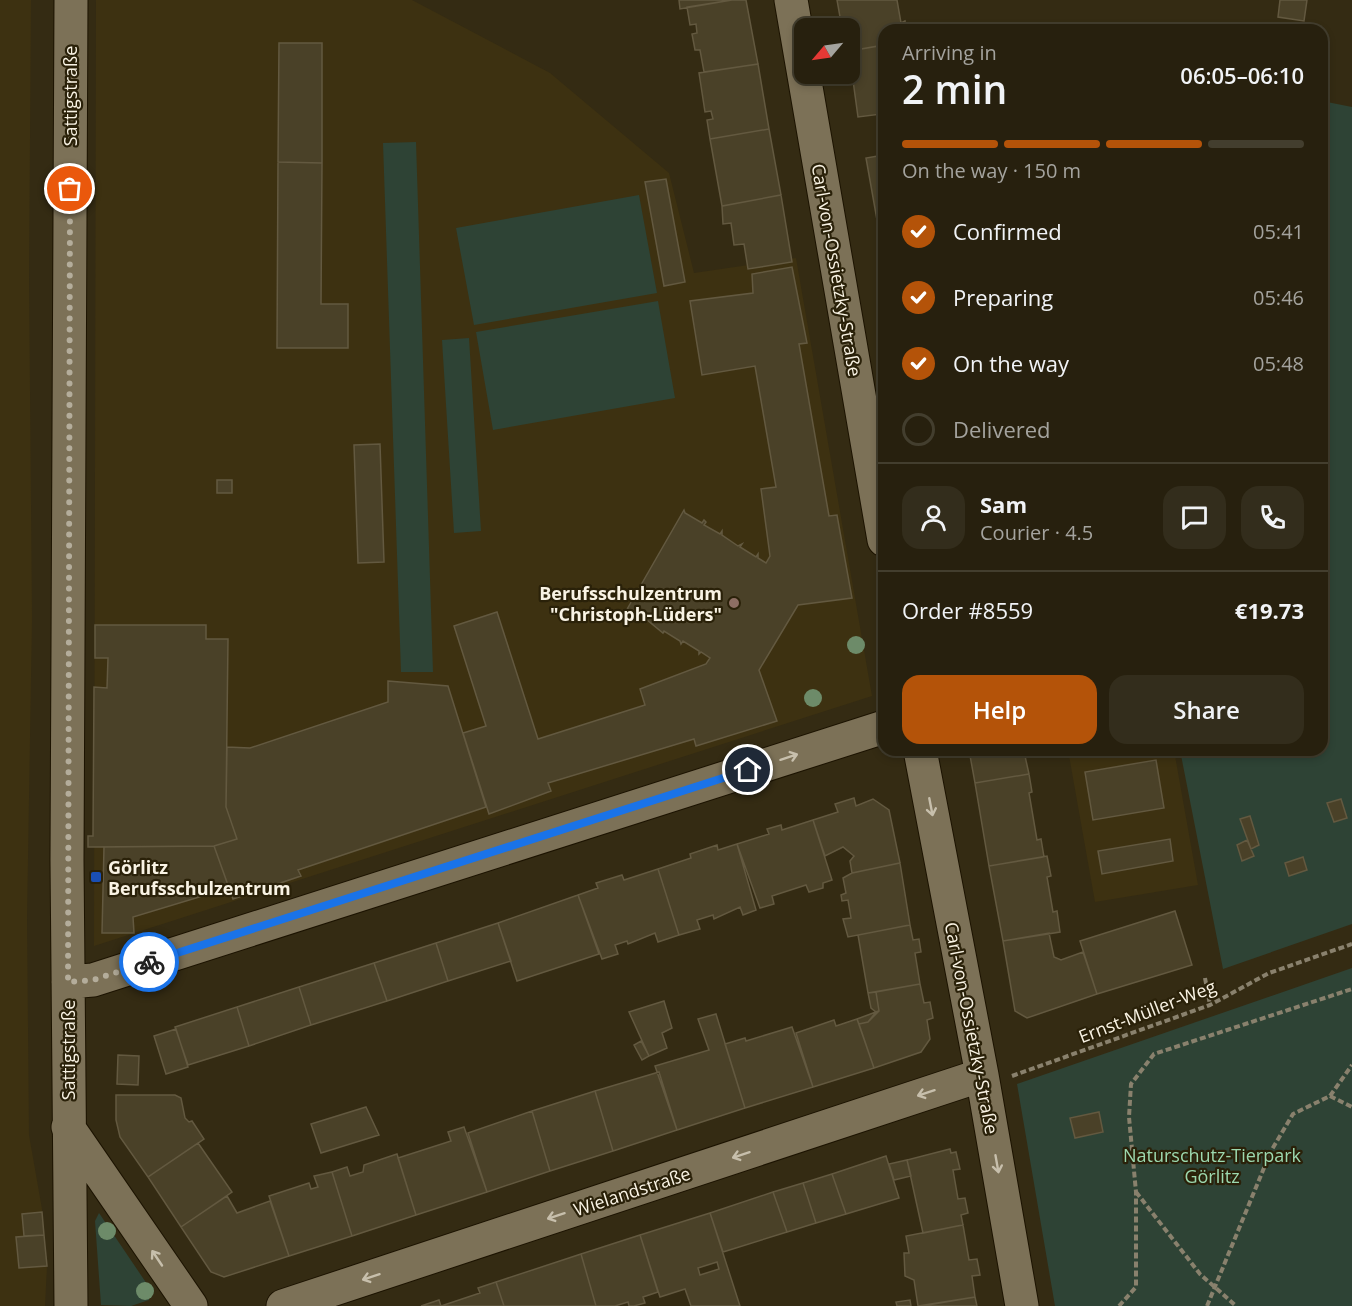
<!DOCTYPE html>
<html lang="en">
<head>
<meta charset="utf-8">
<style>
  body { margin:0; font-family:"Open Sans",sans-serif; background:#332d1c; color:#f1f3f6; height:100vh; display:flex; flex-direction:column; font-size:22px; white-space:nowrap }
  * { box-sizing:border-box; margin:0 }
  p { font-size:20px; color:#a4a39e }
  .icon { flex:none; width:33px; height:33px; fill:none; stroke:currentColor; stroke-width:2; stroke-linecap:round; stroke-linejoin:round }
  .map { position:relative; flex:1; overflow:hidden }
  .sheet { position:absolute; left:878px; top:24px; width:450px; height:732px; display:flex; flex-direction:column; background:#27200e; border-radius:18px; box-shadow:0 3px 9px #0003,0 0 0 2px #433e2e }
  .sheet>* { flex:none }
  .needle { width:39px; rotate:241deg }
  .fabs { position:absolute; left:794px; top:18px; display:grid; gap:12px }
  .fabs a { display:grid; place-items:center; width:66px; height:66px; border-radius:12px; background:#27200e; box-shadow:0 3px 9px #0003,0 0 0 2px #433e2e; font-size:30px }
  .pin { position:absolute; display:grid; place-items:center; width:51px; height:51px; color:#fff; margin:-26px; border:3px solid #fff; border-radius:50%; box-shadow:0 2px 6px #0007 }
  .courier { position:absolute; display:grid; place-items:center; width:60px; height:60px; margin:-30px; border:4px solid #1a73e8; border-radius:50%; background:#fff; color:#222; box-shadow:0 2px 8px #0007 }
  .overview em { font-style:normal; font-weight:600 }
  .overview div { display:flex; flex-direction:column-reverse }
  .overview { display:flex; align-items:center; justify-content:space-between; height:102px; padding:0 24px }
  h1 { font-size:39px; font-weight:600; line-height:45px }
  .bar { display:grid; grid-template-columns:repeat(4,1fr); gap:9px 6px; align-content:center; height:72px; padding:0 24px }
  .bar i { height:8px; border-radius:4px; background:#433e2e }
  .bar .on { background:#b45309 }
  .bar p { grid-column:span 4 }
  .line { display:flex; align-items:center; gap:15px; padding:0 24px; border-top:2px solid #433e2e }
  .line div { flex:1 }
  .round { display:grid; place-items:center; flex:none; width:63px; height:63px; border-radius:18px; background:#332d1c }
  ol { padding:0 24px; list-style:none }
  li { display:flex; align-items:center; gap:18px; height:66px }
  li p { margin-inline-start:auto }
  li .icon { padding:6px; border-radius:50%; background:#b45309; color:#fff; stroke-width:4 }
  li:last-child { color:#a4a39e }
  li i { width:33px; height:33px; border:3px solid #433e2e; border-radius:50% }
  .primary-button { display:flex; gap:12px; margin-top:auto; padding:12px 24px }
  .primary-button a { flex:1; height:69px; border-radius:18px; background:#b45309; color:#fff; font-size:24px; font-weight:600; line-height:69px; text-align:center }
  .primary-button a+a { background:#332d1c; color:#f1f3f6 }
  .map>svg:first-child { display:block }
  .built { fill:#3d3111 }
  .green { fill:#2e4335 }
  .building { fill:#4a4128; stroke:#635940; stroke-width:1.5; fill-rule:evenodd }
  .lines { fill:none; stroke-linecap:round; stroke-linejoin:round }
  .minor-casing { stroke:#1c1300; stroke-width:35 }
  .path { stroke:#89816d; stroke-width:4; stroke-dasharray:6 3; stroke-linecap:butt }
  .minor { stroke:#7c7157; stroke-width:33 }
  .path-bridge { stroke:#89816d; stroke-width:4; stroke-dasharray:6 3; stroke-linecap:butt }
  .tree { fill:#6d8b69 }
  .oneway { stroke:#c7bfac }
  .done { stroke:#b4ad9b; stroke-width:6; stroke-dasharray:0 10.8 }
  .route { stroke:#1a73e8; stroke-width:8 }
  .education-dot { fill:#8d6e63; stroke:#2a2109; stroke-width:2 }
  .transit-dot { fill:#1a4fb4; stroke:#2a2109; stroke-width:2 }
  .labels { text-anchor:middle; dominant-baseline:central; stroke-width:4.5; stroke-linejoin:round; paint-order:stroke }
  .street-label { font-size:18px; fill:#f9f3e4; stroke:#2a2109 }
  .poi-label { font-size:18px; font-weight:bold; fill:#f9f3e4; stroke:#2a2109; text-anchor:end }
  .park-label { font-size:18px; fill:#9cd9af; stroke:#2a2109 }
</style>
</head>
<body>
<div class="map">
<svg width="1352" height="1306" viewBox="0 0 1352 1306">
  <rect width="100%" height="100%" fill="#342b13"/>
  <path class="built" d="M0 0H31L29 278 32 618 27 919 29 1135 42 1209 47 1266 45 1306H0Z
    M96 0H412L550 73 669 173 694 273 796 258 872 696 94 946Z
    M1068 750H1174L1198 885 1095 902Z"/>
  <path class="green" d="M1109 24 1110 30H1010L1009 26Z
    M1322 101 1352 107V924L1223 969 1180 750H1322Z
    M416 142 433 672H401L383 143Z
    M639 195 657 293 474 325 456 228Z
    M658 301 675 398 493 430 476 332Z
    M469 338 481 531 454 533 442 340Z
    M1352 968V1306H1055L1017 1084Z
    M99 1213 149 1287V1300L131 1306 101 1305 95 1221Z"/>
  <path class="building" d="M679 0H732L680 9Z
    M732 0H746L758 64 704 72 700 50H695L692 34 697 33 696 24 690 25 687 7Z
    M837 0H897L901 23 905 21 906 30H884V45L849 51V28H842Z
    M1280 0H1307L1304 21 1278 17Z
    M279 43H322V163L278 162Z
    M884 45V122H883L881 114 858 117 849 51Z
    M758 64 769 129 710 139 707 120 713 119 711 111 705 112 699 73Z
    M769 129 781 195 722 206 710 139Z
    M884 155V219L877 220 866 158Z
    M278 162 322 163 321 304H348V348H277Z
    M666 179 685 282 664 286 645 182Z
    M781 195 792 262 748 269 744 244 734 245 731 223 723 224 722 206Z
    M884 244V267L879 245Z
    M792 267 807 343 799 344 829 516 837 515 852 598 798 605 759 670 777 721 696 746 694 739 548 783 551 791 489 814 463 733 486 726 454 626 497 612 538 739 645 705 640 689 706 664 710 658 701 652 699 654V651L683 641 681 644 680 641 664 631 663 633 647 620 645 622 644 619 628 609 626 611 684 510 685 513 702 523 704 520 706 522 704 525 720 534 722 531V535L738 546 742 544 740 547 756 557 758 554V558L766 563 770 556 761 489 776 487 755 366 702 375 690 301 753 293 752 274Z
    M380 444 384 562 358 563 354 445Z
    M217 480H232V493H217Z
    M95 625H206V639H228L226 807 237 839 214 846 88 847V836H93L94 687 107 688 108 658H95Z
    M388 681 448 686 486 807 298 870 301 876 233 899 214 846 237 839 226 807 227 747 250 748 388 702Z
    M969 750H1020L1021 757 1025 756 1029 774 975 783Z
    M1156 760 1164 808 1093 820 1085 772Z
    M1029 774 1032 792 1029 793 1037 840 1041 839 1044 857 989 866 975 783Z
    M854 798 856 806 873 799 889 810 900 863 852 873 850 861 854 856 843 847 825 856 813 820 838 812 835 804Z
    M1341 799 1347 818 1334 822 1327 803Z
    M1250 816 1259 845 1251 849 1240 819Z
    M813 820 832 880 823 883V888L809 892 806 885 772 896 774 904 760 908 737 844 769 834 767 829 781 825 782 830Z
    M1170 839 1173 861 1102 874 1098 851Z
    M1247 840 1254 856 1242 861 1237 845Z
    M737 844 756 910 743 915 740 907 714 919 713 915 697 920 700 929 679 935 658 869 691 858 690 854 717 845 718 850Z
    M214 846 229 888 133 917 134 933H102L104 847Z
    M1047 856 1051 876 1047 877 1053 912 1057 911 1060 932 1003 941 989 866Z
    M1303 857 1307 870 1289 876 1285 863Z
    M900 863 910 925 848 937 843 919 851 918 848 900 842 901 841 895 846 893 843 878 852 873Z
    M658 869 679 935 658 942 655 933 628 944 627 941 615 945 618 954 602 959 578 895 598 888 596 883 622 875 624 880Z
    M578 895 599 954 517 981 498 923Z
    M1175 911 1192 965 1097 994 1080 941Z
    M498 923 511 961 448 981 436 943Z
    M910 925 913 940 919 939 921 952 915 953 920 984 868 993 858 935Z
    M1049 933 1054 957 1061 960 1083 952 1097 994 1027 1018 1015 1011 1003 941Z
    M436 943 448 981 387 1001 374 963Z
    M374 963 387 1001 311 1025 299 987Z
    M920 984 924 1003 930 1002 933 1018 927 1020 930 1039 921 1052 874 1068 859 1024 868 1022 879 1011 876 992Z
    M299 987 311 1025 249 1046 237 1007Z
    M876 992 879 1011 876 1012 871 1008 868 993Z
    M664 1001 672 1028 662 1033 667 1048 649 1056 629 1012Z
    M237 1007 249 1046 188 1065 175 1027Z
    M876 1012 868 1022 859 1024 857 1019Z
    M716 1014 745 1108 677 1130 655 1066 709 1050 698 1019Z
    M857 1019 874 1068 813 1087 796 1033 834 1020 836 1026Z
    M792 1027 813 1087 745 1108 725 1044 745 1038 746 1041Z
    M176 1029 188 1067 166 1074 154 1036Z
    M641 1041 649 1056 642 1060 634 1045Z
    M118 1055 139 1056 138 1085 117 1084Z
    M659 1072 677 1130 613 1151 595 1091Z
    M595 1091 613 1151 550 1171 532 1111Z
    M116 1095H175L181 1098 185 1118 189 1122 192 1121 204 1139 148 1177 120 1137 116 1120Z
    M366 1107 379 1135 321 1153 311 1124Z
    M532 1111 550 1171 487 1192 468 1133Z
    M1099 1112 1103 1132 1075 1138 1070 1118Z
    M464 1127 487 1192 416 1215 398 1158 451 1141 448 1132Z
    M198 1143 232 1192 181 1227 148 1177Z
    M950 1149 951 1153 956 1152 960 1169 953 1170 958 1199 965 1198 968 1213 961 1215 963 1225 923 1233 907 1160Z
    M397 1154 416 1215 352 1236 332 1172 347 1167 350 1176 363 1172 364 1165Z
    M886 1156 899 1198 846 1214 832 1174Z
    M907 1160 911 1176 894 1180 889 1164Z
    M332 1172 352 1236 289 1256 269 1196 309 1183 311 1189 318 1187 314 1176Z
    M832 1174 846 1214 816 1223 803 1183Z
    M803 1183 816 1223 787 1232 773 1192Z
    M773 1192 787 1232 723 1252 710 1213Z
    M227 1196 237 1213 270 1201 289 1256 224 1277 211 1272 181 1227Z
    M42 1212 44 1235 24 1236 22 1214Z
    M710 1213 740 1306H691L685 1289 660 1297 640 1235ZM717 1262 719 1269 700 1275 698 1268Z
    M963 1225 969 1260 977 1259 980 1275 972 1276 975 1297 918 1306 914 1280 905 1276 904 1253H909L906 1236Z
    M44 1235 47 1266 19 1268 16 1237Z
    M640 1235 658 1292 643 1297 645 1303 634 1306H629L628 1302 615 1306H596L581 1254Z
    M581 1254 596 1306H504L496 1282Z
    M496 1282 504 1306H421L439 1300 441 1306 480 1293 478 1288Z
    M975 1297 977 1306H922Z
    M910 1300 911 1306H897L896 1302Z"/>
  <g class="lines">
    <g class="minor-casing">
      <path id="minor" d="M71 0 67 860 71 1306
        M791 0 884 540
        M920 750 982 1075 1022 1306
        M68 982 93 980 884 727
        M68 1127 191 1306
        M283 1306 982 1075"/>
    </g>
    <path class="path" d="M1205 978 1210 1005
      M1012 1076 1210 1005 1269 973 1352 944
      M1330 1096 1352 1107
      M1119 1306 1136 1287V1192L1129 1117 1131 1084 1154 1054 1352 989
      M1207 1306 1271 1151 1293 1114 1330 1096 1352 1065"/>
    <use href="#minor" class="minor"/>
    <path class="path-bridge" d="M1136 1192 1200 1274 1236 1306"/>
  </g>
  <g class="tree">
    <circle cx="856" cy="645" r="9"/>
    <circle cx="813" cy="698" r="9"/>
    <circle cx="107" cy="1231" r="9"/>
    <circle cx="145" cy="1291" r="9"/>
  </g>
  <defs><path id="oneway-shaft" d="M-6 0H5M1.5-3L5.5 0L1.5 3" fill="none" stroke-width="1.6" stroke-linecap="round" stroke-linejoin="round" transform="scale(1.5)"/></defs>
  <g class="oneway">
    <use href="#oneway-shaft" transform="translate(789 757) rotate(-18)"/>
    <use href="#oneway-shaft" transform="translate(931 807) rotate(79)"/>
    <use href="#oneway-shaft" transform="translate(926 1093) rotate(162)"/>
    <use href="#oneway-shaft" transform="translate(741 1155) rotate(162)"/>
    <use href="#oneway-shaft" transform="translate(997 1164) rotate(80)"/>
    <use href="#oneway-shaft" transform="translate(556 1216) rotate(162)"/>
    <use href="#oneway-shaft" transform="translate(157 1258) rotate(-124)"/>
    <use href="#oneway-shaft" transform="translate(371 1277) rotate(162)"/>
  </g>
  <g class="lines">
    <path class="done" d="M70 189 68 982 93 980 149 962"/>
    <path class="route" d="M149 962 748 770"/>
  </g>
  <circle class="education-dot" cx="734" cy="603" r="6"/>
  <rect class="transit-dot" x="90" y="871" width="12" height="12" rx="3"/>
  <g class="labels">
    <g class="street-label">
      <text transform="translate(70 96) rotate(-90)">Sattigstraße</text>
      <text transform="translate(837 270) rotate(80)">Carl-von-Ossietzky-Straße</text>
      <text transform="translate(1147 1011) rotate(-21)">Ernst-Müller-Weg</text>
      <text transform="translate(972 1028) rotate(79)">Carl-von-Ossietzky-Straße</text>
      <text transform="translate(68 1050) rotate(-90)">Sattigstraße</text>
      <text transform="translate(632 1191) rotate(-18)">Wielandstraße</text>
    </g>
    <g class="poi-label">
      <text x="722" y="593">Berufsschulzentrum<tspan x="722" dy="21">"Christoph-Lüders"</tspan></text>
      <text x="108" y="867" text-anchor="start">Görlitz<tspan x="108" dy="21">Berufsschulzentrum</tspan></text>
    </g>
    <g class="park-label">
      <text x="1212" y="1155">Naturschutz-Tierpark<tspan x="1212" dy="21">Görlitz</tspan></text>
    </g>
  </g>
</svg>
<div class="fabs">
<a><svg class="needle" viewBox="-14 -14 28 28"><path d="M0-13l5 13h-10z" fill="#e53935"/><path d="M0 13l5-13h-10z" fill="#a4a39e"/></svg></a>
</div>
<div class="pin" style="left:70px;top:189px;background:#ea580c"><svg class="icon" aria-label="bag" viewBox="0 0 24 24"><path d="M5 8h14l-1 12H6zM9 8a3 3 0 0 1 6 0"/></svg></div>
<div class="pin" style="left:748px;top:770px;background:#1f2937"><svg class="icon" aria-label="home" viewBox="0 0 24 24"><path d="M3 11l9-7 9 7M6 9v11h12V9"/></svg></div>
<div class="courier" style="left:149px;top:962px"><svg class="icon" aria-label="bike" viewBox="0 0 24 24"><circle cx="6" cy="16" r="4"/><circle cx="18" cy="16" r="4"/><path d="M6 16l4-8h5l3 8M10 8l3 8H6M13 5h3"/></svg></div>
<section class="sheet">
<div class="overview"><div><h1>2 min</h1><p>Arriving in</p></div><em>06:05–06:10</em></div>
<div class="bar"><i class="on"></i><i class="on"></i><i class="on"></i><i></i><p>On the way · 150 m</p></div>
<ol>
<li><svg class="icon" aria-label="check" viewBox="0 0 24 24"><path d="M5 12l5 5 9-10"/></svg>Confirmed<p>05:41</p></li>
<li><svg class="icon" aria-label="check" viewBox="0 0 24 24"><path d="M5 12l5 5 9-10"/></svg>Preparing<p>05:46</p></li>
<li><svg class="icon" aria-label="check" viewBox="0 0 24 24"><path d="M5 12l5 5 9-10"/></svg>On the way<p>05:48</p></li>
<li><i></i>Delivered</li>
</ol>
<div class="line" style="height:108px"><a class="round"><svg class="icon" aria-label="person" viewBox="0 0 24 24"><circle cx="12" cy="8" r="4"/><path d="M4 21q1-7 8-7t8 7"/></svg></a><div><b>Sam</b><p>Courier · 4.5</p></div><a class="round"><svg class="icon" aria-label="chat" viewBox="0 0 24 24"><path d="M4 5h16v11H9l-5 4z"/></svg></a><a class="round"><svg class="icon" aria-label="phone" viewBox="0 0 24 24"><path d="M5 4h4l2 5-3 2q2 4 5 5l2-3 5 2v4C11 20 4 13 5 4z"/></svg></a></div>
<div class="line" style="height:78px"><div>Order #8559</div><b>€19.73</b></div>
<div class="primary-button"><a>Help</a><a>Share</a></div>
</section>
</div>
</body>
</html>
